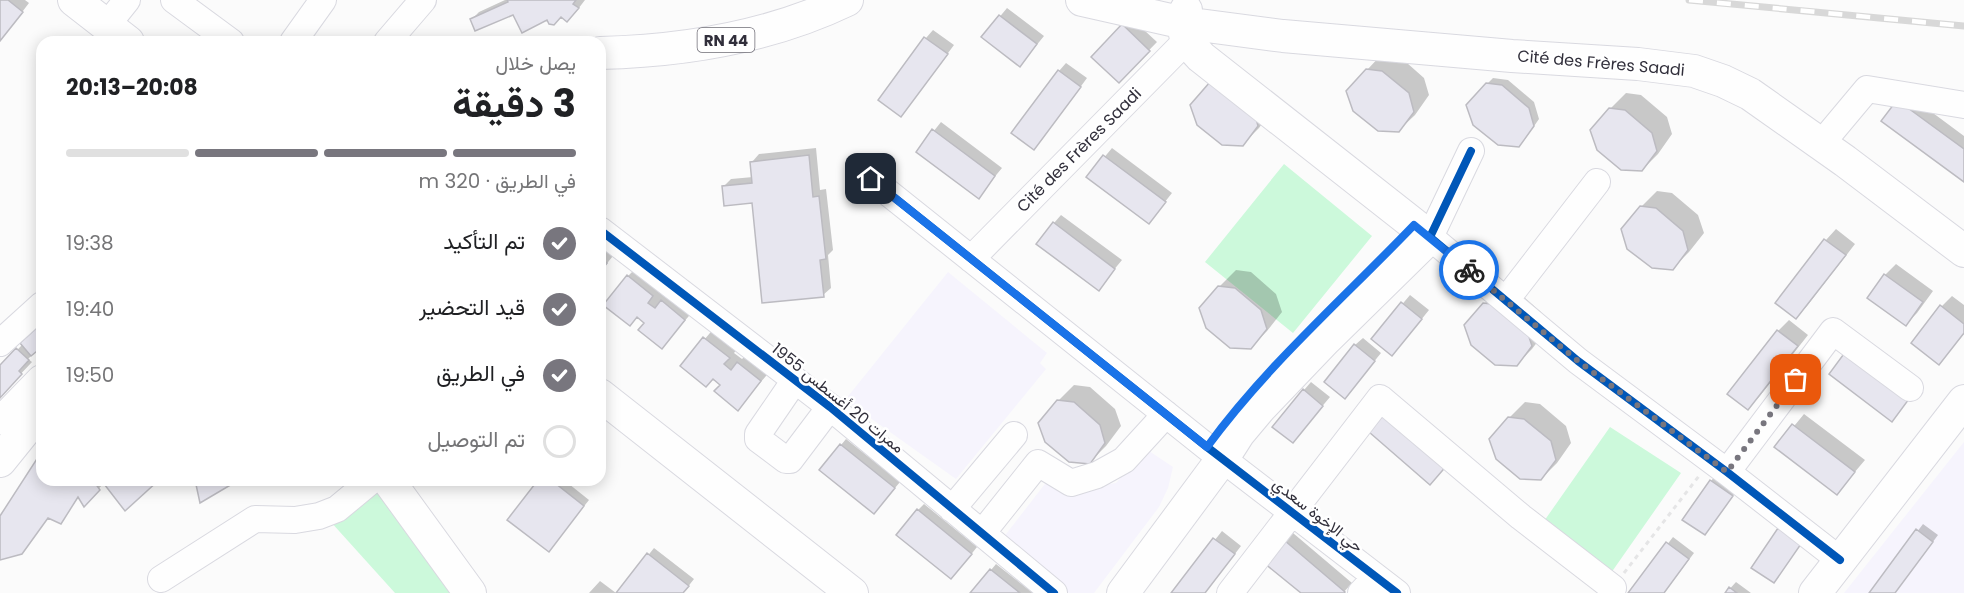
<!DOCTYPE html>
<html lang="ar">
<head>
<meta charset="utf-8">
<style>
  body { margin:0; font-family:Poppins,Vazirmatn,sans-serif; background:#f6f6f6; color:#202124; direction:rtl; height:100vh; display:flex; flex-direction:column; font-size:22px; white-space:nowrap }
  * { box-sizing:border-box; margin:0 }
  p { font-size:20px; color:#757577 }
  .icon { flex:none; width:33px; height:33px; fill:none; stroke:currentColor; stroke-width:2; stroke-linecap:round; stroke-linejoin:round }
  .map { position:relative; flex:1; overflow:hidden; direction:ltr }
  .drawer { position:absolute; left:36px; top:36px; width:570px; height:450px; display:flex; flex-direction:column; background:#fff; border-radius:18px; box-shadow:0 3px 15px #0003; direction:rtl }
  .drawer>* { flex:none }
  .pin { position:absolute; display:grid; place-items:center; width:51px; height:51px; color:#fff; margin:-26px; border-radius:12px; box-shadow:0 3px 9px #0006 }
  .courier { position:absolute; display:grid; place-items:center; width:60px; height:60px; margin:-30px; border:4px solid #1a73e8; border-radius:50%; background:#fff; color:#222; box-shadow:0 2px 8px #0007 }
  .head em { font-style:normal; font-weight:700 }
  .head div { display:flex; flex-direction:column-reverse }
  .head { display:flex; align-items:center; justify-content:space-between; height:102px; padding:0 30px }
  h1 { font-size:39px; font-weight:700; line-height:45px }
  .bar { display:grid; grid-template-columns:repeat(4,1fr); gap:9px 6px; align-content:center; height:72px; padding:0 30px }
  .bar i { height:8px; border-radius:4px; background:#e0e0e0 }
  .bar .selected { background:#78767e }
  .bar p { grid-column:span 4 }
  ol { padding:0 30px; list-style:none }
  li { display:flex; align-items:center; gap:18px; height:66px }
  li p { margin-inline-start:auto }
  li .icon { padding:6px; border-radius:50%; background:#78767e; color:#fff; stroke-width:4 }
  li:last-child { color:#757577 }
  li i { width:33px; height:33px; border:3px solid #e0e0e0; border-radius:50% }
  .map>svg:first-child { display:block }
  .built { fill:#f6f4fd }
  .green { fill:#ccf9db }
  .shadow { fill:#0003 }
  .building { fill:#e7e6ef; stroke:#bcbbc1; stroke-width:1.5 }
  .lines { fill:none; stroke-linecap:round; stroke-linejoin:round }
  .minor-casing { stroke:#d9d9e0; stroke-width:28 }
  .major-casing { stroke:#d9d9e0; stroke-width:34 }
  .path { stroke:#e5e5e6; stroke-width:3; stroke-dasharray:4.5 4.5; stroke-linecap:butt }
  .minor { stroke:#fefefe; stroke-width:26 }
  .major { stroke:#fefefe; stroke-width:32 }
  .rail-casing { stroke:#d8d8d8; stroke-width:7 }
  .rail { stroke:#fff; stroke-width:4.5; stroke-dasharray:14; stroke-linecap:butt }
  .cycleway-casing { stroke:#fff; stroke-width:11 }
  .cycleway { stroke:#0057b8; stroke-width:8 }
  .done { stroke:#78767e; stroke-width:6; stroke-dasharray:0 10.8 }
  .route { stroke:#1a73e8; stroke-width:8 }
  .labels { text-anchor:middle; dominant-baseline:central; stroke-width:5; stroke-linejoin:round; paint-order:stroke }
  .shield { fill:#fff; stroke:#6f6d76; stroke-width:1.5 }
  .shield-label { font-size:15px; font-weight:bold; fill:#312f3b }
  .street-label { font-size:16px; fill:#312f3b; stroke:#fff }
</style>
</head>
<body>
<div class="map">
<svg width="1964" height="593" viewBox="0 0 1964 593">
  <rect width="100%" height="100%" fill="#fbfbfb"/>
  <path class="built" d="M948 272 1047 353 1040 363 1046 369 956 479 845 400Z
    M1964 442V593H1844Z
    M1146 449 1173 467 1168 488 1159 507 1094 593H1069L1003 538 1048 480 1066 491 1116 483Z"/>
  <path class="green" d="M1284 164 1372 236 1293 333 1205 262Z
    M1610 427 1681 473 1611 573 1542 524Z
    M378 481 459 593H395L330 521Z"/>
  <path class="shadow" d="M0 0H25L29 3 0 41Z
    M505 0H585L575 13 548 18 514 13 472 19 479 12Z
    M1007 8 1044 36 1027 57 983 37Z
    M1131 18 1157 42 1119 81 1093 57Z
    M933 30 954 45 908 107 901 115 880 99 926 38Z
    M1383 53 1398 55 1424 78 1429 95 1415 115 1398 131 1367 70Z
    M1066 63 1087 78 1041 141 1034 148 1059 71Z
    M1493 78 1508 80 1534 102 1539 119 1525 139 1487 84Z
    M1626 93 1641 95 1667 117 1672 134 1658 154 1642 170 1610 109Z
    M1906 93 1964 136V180L1898 101Z
    M1273 109 1259 128 1243 144 1199 124Z
    M941 122 1002 168 978 197 918 151Z
    M816 148 820 190 826 189 833 250 828 255 831 288 823 295 753 201 724 186 731 179 753 177 752 162 759 154Z
    M1112 148 1172 193 1149 222 1088 177Z
    M1657 191 1672 193 1698 215 1704 233 1689 252 1673 268 1641 207Z
    M1061 215 1122 260 1098 289 1054 223Z
    M1836 229 1855 244 1807 306 1796 317 1777 302 1826 240Z
    M600 238 617 251 600 272Z
    M1896 264 1933 291 1917 313 1906 324 1885 275Z
    M639 265 663 284 658 291 666 298 673 291 695 309 662 347 646 323 637 316 628 276Z
    M1236 270 1251 272 1276 294 1282 312 1267 331 1251 347 1219 287Z
    M1501 288 1516 290 1541 312 1547 329 1532 349 1516 365 1484 304Z
    M1410 295 1429 310 1400 346 1373 339Z
    M1952 296 1964 305V334L1939 363 1942 306Z
    M1789 320 1808 335 1759 397 1748 408 1778 331Z
    M42 324V345L28 359 32 362 0 396V368Z
    M715 327 739 346 734 353 742 359 749 352 771 370 738 409 722 384 714 378 682 366Z
    M1363 338 1381 353 1352 389 1355 345Z
    M1311 382 1330 397 1293 441 1304 390Z
    M1074 385 1090 387 1115 409 1121 426 1106 446 1090 462 1058 401Z
    M1525 402 1540 404 1566 426 1571 443 1557 463 1541 479 1509 418Z
    M1804 414 1865 460 1837 493 1777 447Z
    M846 439 900 482 879 507 841 445Z
    M42 454V480H99L102 485 84 505 79 496 48 517 0 558V519Z
    M1716 475 1737 490 1705 534 1711 481Z
    M540 480H564L589 500 554 544Z
    M924 504 977 547 957 572 918 510Z
    M1923 524 1938 535 1895 593H1871Z
    M1222 531 1241 546 1205 593H1173Z
    M1293 533 1352 583 1343 593H1303L1285 541Z
    M1673 537 1694 553 1664 593H1630Z
    M654 548 694 579 683 593H618Z
    M996 564 1033 593H972Z
    M600 581 616 593H589Z
    M1736 582 1751 593H1726Z"/>
  <path class="building" d="M0 0H8L23 12 0 41Z
    M507 0H576L573 4 579 8 567 22 561 17 554 25 549 24 547 20 522 33 513 15 475 31 470 19 508 2Z
    M999 15 1037 44 1020 67 981 37Z
    M1122 24 1150 51 1119 83 1091 57Z
    M924 37 948 54 901 117 878 100Z
    M1366 69 1382 71 1409 93 1414 112 1399 132 1378 131 1353 111 1346 91Z
    M1058 70 1081 87 1034 150 1011 133Z
    M1210 82 1253 107 1258 126 1243 146 1222 145 1197 125 1190 105Z
    M1486 83 1502 85 1529 108 1534 126 1519 147 1498 145 1473 125 1466 105Z
    M1897 100 1964 149V182L1881 121Z
    M1609 108 1625 110 1652 133 1657 151 1642 171 1621 170 1597 150 1590 130Z
    M932 129 995 176 979 199 916 152Z
    M809 155 813 197 819 196 826 259 820 260 824 297 762 303 752 203 724 206 722 186 752 183 750 162Z
    M1103 155 1166 202 1149 224 1086 177Z
    M1640 206 1656 208 1683 231 1688 250 1673 270 1652 268 1627 249 1621 229Z
    M1053 222 1115 269 1099 291 1036 244Z
    M1824 239 1846 255 1796 319 1775 303Z
    M600 257 607 263 600 272Z
    M1884 274 1923 302 1906 326 1867 298Z
    M627 275 653 296 648 303 655 308 661 300 685 320 662 349 638 330 644 323 637 317 630 326 603 305Z
    M1218 286 1235 288 1261 310 1267 329 1251 349 1230 348 1206 328 1199 308Z
    M1401 302 1422 319 1392 356 1371 339Z
    M1483 303 1500 305 1526 328 1532 346 1517 366 1495 365 1471 345 1464 325Z
    M1940 305 1964 324V333L1939 365 1911 343Z
    M42 323V347L31 356 20 343Z
    M1777 330 1798 346 1748 410 1727 394Z
    M703 337 730 358 724 364 731 370 737 362 761 381 738 411 714 391 720 385 713 379 706 387 680 366Z
    M1354 344 1375 361 1345 399 1324 382Z
    M16 348 29 360 19 371 22 374 0 398V365Z
    M1846 351 1909 399 1892 422 1829 374Z
    M1303 389 1323 406 1293 443 1272 427Z
    M1057 400 1074 402 1100 425 1105 443 1090 464 1069 462 1045 442 1038 423Z
    M1387 411 1448 464 1430 485 1369 432Z
    M1508 417 1524 419 1551 441 1556 460 1541 480 1520 479 1496 459 1489 439Z
    M1792 424 1855 472 1837 495 1774 447Z
    M840 444 895 488 874 514 819 470Z
    M42 451V480H93L100 490 84 507 78 497 61 524 48 518 22 554 0 560V516Z
    M101 480H159L125 511Z
    M195 480H239L200 503Z
    M538 480H551L584 506 549 552 507 520Z
    M1710 480 1733 496 1705 535 1682 520Z
    M917 509 972 554 951 579 896 535Z
    M1778 528 1801 544 1774 583 1751 568Z
    M1916 529 1933 542 1895 593H1869Z
    M1213 538 1235 554 1205 593H1171Z
    M1284 540 1345 592 1344 593H1301L1264 563Z
    M1666 542 1689 559 1664 593H1628Z
    M647 553 689 586 683 593H616Z
    M990 569 1020 593H970Z
    M1729 587 1737 593H1725Z"/>
  <g class="lines">
    <g class="minor-casing">
      <path id="minor" d="M174 0 231 42
        M115 15 127 0
        M293 42 323 0
        M387 42 423 0
        M1831 132 1867 89 1964 105
        M1471 151 1430 237 1578 361 1727 472 1840 560
        M871 179 1207 447 1397 593
        M600 230 830 407 1054 593
        M971 259 1186 41
        M1506 300 1597 182
        M0 343 42 305
        M795 380 758 434V439L786 460H790L830 407
        M1727 472 1833 331 1910 388
        M952 509 1014 435
        M983 532 1038 463 1071 483 1097 475 1124 460 1166 414
        M161 579 255 519 295 520 319 516 337 509 372 480
        M1230 593 1380 398 1521 517 1613 588
        M1361 593 1376 577"/>
    </g>
    <g class="major-casing">
      <path id="major" d="M74 0 128 42
        M1082 0 1184 23 1283 36 1512 56 1638 64 1694 71 1723 81 1750 94 1845 161 1964 251
        M600 53C685 51 770 37 847 0
        M600 395 852 593
        M5 419 42 381
        M0 461 42 409
        M388 480 470 593
        M1123 593 1223 458 1239 433 1260 408 1326 339 1430 237 1201 57C1184 39 1182 36 1186 10
        M1815 593 1964 401"/>
    </g>
    <path class="path" d="M1624 573 1699 476"/>
    <use href="#minor" class="minor"/>
    <use href="#major" class="major"/>
    <g class="rail-casing">
      <path id="rail" d="M1689 0 1964 26"/>
    </g>
    <use href="#rail" class="rail"/>
    <g class="cycleway-casing">
      <path id="cycleway" d="M1471 151 1430 237 1578 361 1727 472 1840 560
        M871 179 1207 447 1397 593
        M600 230 830 407 1054 593"/>
    </g>
    <use href="#cycleway" class="cycleway"/>
  </g>
  <g class="lines">
    <path class="done" d="M1469 270 1578 361 1727 472 1796 380"/>
    <path class="route" d="M871 179 1207 447C1267 365 1344 298 1414 225L1469 270"/>
  </g>
  <g class="labels">
    <rect class="shield" x="697.5" y="28" width="57" height="24" rx="4.5"/>
    <g class="shield-label">
      <text x="726" y="40">RN 44</text>
    </g>
    <g class="street-label">
      <text transform="translate(1601 63) rotate(5)">Cité des Frères Saadi</text>
      <text transform="translate(1079 150) rotate(-45)">Cité des Frères Saadi</text>
      <text transform="translate(838 398) rotate(39)">ممرات 20 أغسطس 1955</text>
      <text transform="translate(1318 515) rotate(38)">حي الإخوة سعدي</text>
    </g>
  </g>
</svg>
<div class="pin" style="left:1796px;top:380px;background:#ea580c"><svg class="icon" aria-label="bag" viewBox="0 0 24 24"><path d="M5 8h14l-1 12H6zM9 8a3 3 0 0 1 6 0"/></svg></div>
<div class="pin" style="left:871px;top:179px;background:#1f2937"><svg class="icon" aria-label="home" viewBox="0 0 24 24"><path d="M3 11l9-7 9 7M6 9v11h12V9"/></svg></div>
<div class="courier" style="left:1469px;top:270px"><svg class="icon" aria-label="bike" viewBox="0 0 24 24"><circle cx="6" cy="16" r="4"/><circle cx="18" cy="16" r="4"/><path d="M6 16l4-8h5l3 8M10 8l3 8H6M13 5h3"/></svg></div>
<section class="drawer">
<div class="head"><div><h1>3 دقيقة</h1><p>يصل خلال</p></div><em>20:08–20:13</em></div>
<div class="bar"><i class="selected"></i><i class="selected"></i><i class="selected"></i><i></i><p>في الطريق · 320 m</p></div>
<ol>
<li><svg class="icon" aria-label="check" viewBox="0 0 24 24"><path d="M5 12l5 5 9-10"/></svg>تم التأكيد<p>19:38</p></li>
<li><svg class="icon" aria-label="check" viewBox="0 0 24 24"><path d="M5 12l5 5 9-10"/></svg>قيد التحضير<p>19:40</p></li>
<li><svg class="icon" aria-label="check" viewBox="0 0 24 24"><path d="M5 12l5 5 9-10"/></svg>في الطريق<p>19:50</p></li>
<li><i></i>تم التوصيل</li>
</ol>
</section>
</div>
</body>
</html>
